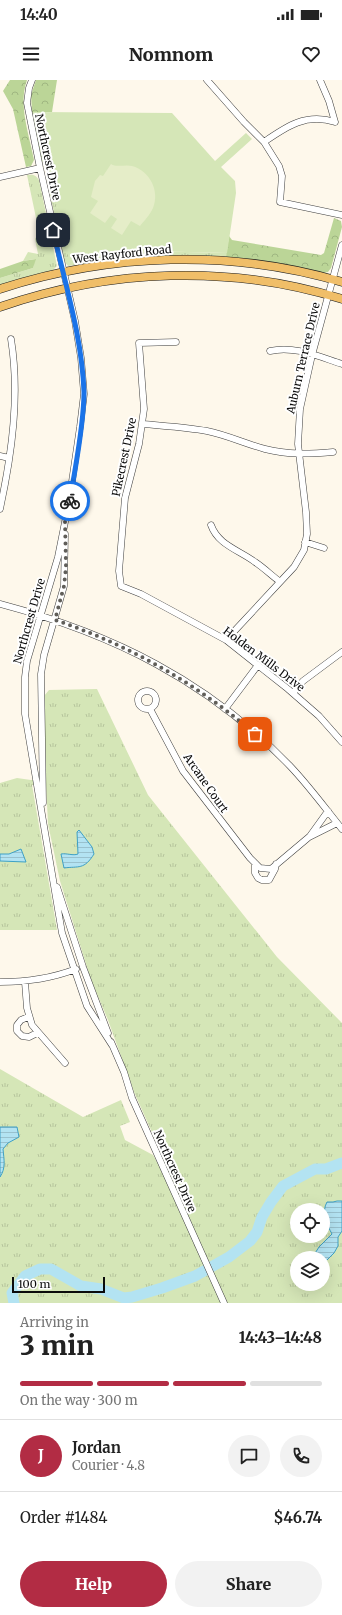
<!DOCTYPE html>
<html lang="en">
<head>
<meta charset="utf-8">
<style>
  body { margin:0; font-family:Merriweather,serif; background:#f2f2f2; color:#222; height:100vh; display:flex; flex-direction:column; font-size:15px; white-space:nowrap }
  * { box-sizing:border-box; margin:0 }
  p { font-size:13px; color:#767676 }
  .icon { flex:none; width:22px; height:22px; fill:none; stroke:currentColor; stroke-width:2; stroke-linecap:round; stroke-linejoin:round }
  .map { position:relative; height:1223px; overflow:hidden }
  .sheet { display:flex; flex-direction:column; background:#fff; flex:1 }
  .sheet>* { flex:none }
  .controls { position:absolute; left:290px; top:1123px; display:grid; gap:8px }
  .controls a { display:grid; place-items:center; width:40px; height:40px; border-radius:50%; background:#fff; box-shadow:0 4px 16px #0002; font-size:20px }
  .scale { position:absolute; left:12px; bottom:10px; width:93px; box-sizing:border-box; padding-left:4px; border:2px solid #0b0b0b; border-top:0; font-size:11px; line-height:14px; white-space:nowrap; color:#0b0b0b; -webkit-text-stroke:3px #fff; paint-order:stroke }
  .pin { position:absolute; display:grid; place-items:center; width:34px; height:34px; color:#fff; margin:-17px; border-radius:8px; box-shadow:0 2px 6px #0006 }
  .courier { position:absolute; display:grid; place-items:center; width:40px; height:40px; margin:-20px; border:3px solid #1a73e8; border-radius:50%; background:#fff; color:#222; box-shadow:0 1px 5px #0007 }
  .overview em { font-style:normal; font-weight:800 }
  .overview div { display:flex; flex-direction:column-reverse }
  .overview { display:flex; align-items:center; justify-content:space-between; height:68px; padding:0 20px }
  h1 { font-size:26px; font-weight:800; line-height:30px }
  .bar { display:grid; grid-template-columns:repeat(4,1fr); gap:6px 4px; align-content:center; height:48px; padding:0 20px }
  .bar i { height:5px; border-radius:3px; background:#e0e0e0 }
  .bar .selected { background:#b22c44 }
  .bar p { grid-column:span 4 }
  .line { display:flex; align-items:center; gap:10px; padding:0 20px; border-top:1px solid #e0e0e0 }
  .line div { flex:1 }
  .round { display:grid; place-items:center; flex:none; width:42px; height:42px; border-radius:21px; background:#f2f2f2 }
  .cta { display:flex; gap:8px; margin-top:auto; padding:8px 20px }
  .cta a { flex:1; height:46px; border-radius:24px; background:#b22c44; color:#fff; font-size:16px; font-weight:800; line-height:46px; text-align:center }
  .cta a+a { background:#f2f2f2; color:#222 }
  .status { display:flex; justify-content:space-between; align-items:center; height:28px; padding:0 20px; background:#fff; direction:ltr }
  .status svg { height:11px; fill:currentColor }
  header { display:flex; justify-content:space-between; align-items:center; height:52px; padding:0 20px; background:#fff; font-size:18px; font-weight:800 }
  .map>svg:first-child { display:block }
  .grass { fill:url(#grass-tufts); fill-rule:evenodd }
  .forest { fill:url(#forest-crowns) }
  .park { fill:#d5e6b7 }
  .pitch { fill:#e5edc8 }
  .water { fill:url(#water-rules); stroke:#3ea0c5 }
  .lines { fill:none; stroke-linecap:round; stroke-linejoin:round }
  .river { stroke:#b3e3f2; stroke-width:11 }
  .minor-casing { stroke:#3e3e3e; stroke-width:7 }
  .major-casing { stroke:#1c1c1c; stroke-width:9 }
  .minor { stroke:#fff; stroke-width:6 }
  .major { stroke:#f0be68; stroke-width:8 }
  .done { stroke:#605e59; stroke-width:4; stroke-dasharray:0 7.2 }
  .route { stroke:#1a73e8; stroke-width:5 }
  .labels { text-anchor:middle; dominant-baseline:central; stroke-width:4; stroke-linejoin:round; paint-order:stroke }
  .street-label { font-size:11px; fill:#0b0b0b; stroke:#fff }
</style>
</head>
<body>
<div class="status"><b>14:40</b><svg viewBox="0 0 49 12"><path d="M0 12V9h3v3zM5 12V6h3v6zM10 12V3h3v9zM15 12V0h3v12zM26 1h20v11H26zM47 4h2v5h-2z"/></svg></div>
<header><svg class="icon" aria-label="menu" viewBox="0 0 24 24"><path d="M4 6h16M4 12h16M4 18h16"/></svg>Nomnom<svg class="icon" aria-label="heart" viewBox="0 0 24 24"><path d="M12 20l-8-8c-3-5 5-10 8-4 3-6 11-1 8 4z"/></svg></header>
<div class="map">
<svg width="342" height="1223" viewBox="0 0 342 1223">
  <defs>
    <pattern id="grass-tufts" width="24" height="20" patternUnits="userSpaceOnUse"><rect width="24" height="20" fill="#d5e6b7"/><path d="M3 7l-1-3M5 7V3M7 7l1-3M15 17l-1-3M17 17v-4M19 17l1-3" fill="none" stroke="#b6c49c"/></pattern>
    <pattern id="forest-crowns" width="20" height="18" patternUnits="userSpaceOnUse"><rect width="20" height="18" fill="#bbd597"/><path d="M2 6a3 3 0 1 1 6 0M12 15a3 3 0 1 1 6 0" fill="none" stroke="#9fb681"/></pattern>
    <pattern id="water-rules" width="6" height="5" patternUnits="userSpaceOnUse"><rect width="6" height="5" fill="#b3e3f2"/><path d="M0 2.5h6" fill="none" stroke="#99c1ce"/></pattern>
  </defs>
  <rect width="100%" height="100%" fill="#fef8eb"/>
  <path class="grass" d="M32 32H36L47 83 42 81Z
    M49 90 70 180 146 171 227 173 226 177 159 176 110 180 68 186 64 181 46 94Z
    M27 95C33 94 36 95 39 100L57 186 53 190 0 205V198L33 188 35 179 23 181 28 172 38 174 35 159 39 152Z
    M97 609 148 715 277 877 342 943V1223H0V989L83 1037 121 1020 130 1042 120 1046 125 1060 153 1075 157 1082 164 1079 134 1012 108 940 91 900 60 801 48 744 46 704 32 705 57 850H0V703L17 698 31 700 46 699 44 616 49 610ZM297 1130H323V1156H297ZM297 1178H323V1204H297Z"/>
  <path class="forest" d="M10 0H27C18 25 29 54 34 80L31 86 26 87 13 29 3 11Z
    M36 0H57L52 32H32L31 15Z
    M334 138 341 141 342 147 331 188 328 192 323 193 254 180 226 177 229 156 232 160 321 175 324 173Z
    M36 179 33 188 0 198V189L23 181Z"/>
  <path class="park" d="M36 32 172 33 215 81 246 53 252 59 221 87 235 101 236 113 227 173 146 171 69 180Z"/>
  <path class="pitch" d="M111 84C117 88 125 84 132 86 150 91 160 111 153 128 150 135 144 141 140 146L131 141 122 155 111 148 117 139 111 135 105 143 90 133 98 121 91 117 95 101 100 95 103 96Z"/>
  <path class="water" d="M79 750 92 767 94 774C84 790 79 786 64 788L61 774C67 773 73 776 78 774L77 752Z
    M21 769 26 782 0 781V774H9Z
    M0 1047H17L19 1057 8 1063 3 1069C4 1080 6 1088 0 1097Z
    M337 1121H342V1151L338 1157V1166L334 1173 323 1184V1178H312L319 1167 332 1154C327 1145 321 1132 327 1122H333Z"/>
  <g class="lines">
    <path class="river" d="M14 1223 12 1213 25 1196 40 1189H51L81 1206 101 1209 124 1218 132 1217 162 1208 195 1196 229 1177 250 1161 257 1152 262 1137 271 1122 283 1106 315 1089H326L342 1083"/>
    <g class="minor-casing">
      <path id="minor" d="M32 0 29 8 27 23 40 88 75 241 81 278 84 314 80 347 69 422 58 477 27 581 25 597V634L62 853 87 926 112 965
        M207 0 244 42 264 62 279 86 282 96 280 122 342 135
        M320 0 329 21 335 42
        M264 62C287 46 306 33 335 42
        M0 97 40 88
        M176 262 139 263 144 329 139 364 125 418 119 491 121 506 141 514 226 560 288 609 319 636 342 662
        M270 271C294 265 320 277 342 284
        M143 344C164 346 186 347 207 351 227 355 246 364 265 369 288 375 310 374 333 372
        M0 376 9 378
        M0 429C12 373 20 315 11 259
        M211 445C218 465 239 470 255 482 264 488 271 495 279 501
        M305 462 324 468
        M0 524C113 554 208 601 290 686 309 706 325 728 342 749
        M226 560 294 487 304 470 307 454 306 432 298 364 300 329 312 275 342 165
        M138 620a9 9 0 1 1 18 0a9 9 0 1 1-18 0Z
        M293 613 303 601 342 572
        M150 629 183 691 250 778 260 788 271 789 309 757 337 743
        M225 629 258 585
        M43 723 41 594 44 575 64 506 65 454
        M310 756 328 731
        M255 783V793L258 798 262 800H269L275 789 276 784
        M57 807 83 887 108 953
        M0 902C27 902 50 899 76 889
        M25 902 27 928 32 945 65 983
        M28 937 21 940 17 945V951L22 956 29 957 37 953
        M111 962 124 992 132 1018 224 1223"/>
    </g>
    <g class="major-casing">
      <path id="major" d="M0 209C110 173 231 169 342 202
        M0 227C110 189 230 184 342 219"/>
    </g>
    <use href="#minor" class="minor"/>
    <use href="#major" class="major"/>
  </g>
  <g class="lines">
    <path class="done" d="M70 421 65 442 66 487 64 506 55 540C129 565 196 603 255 654"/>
    <path class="route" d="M53 150C65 204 82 257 84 312 84 346 75 387 70 421"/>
  </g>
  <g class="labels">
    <g class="street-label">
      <text transform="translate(48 77) rotate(78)">Northcrest Drive</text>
      <text transform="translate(122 174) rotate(-6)">West Rayford Road</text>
      <text transform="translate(303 278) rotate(-77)">Auburn Terrace Drive</text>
      <text transform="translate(124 377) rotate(-78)">Pikecrest Drive</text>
      <text transform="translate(29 541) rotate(-74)">Northcrest Drive</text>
      <text transform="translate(264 579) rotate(37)">Holden Mills Drive</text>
      <text transform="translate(206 703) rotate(55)">Arcane Court</text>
      <text transform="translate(175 1091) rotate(66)">Northcrest Drive</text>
    </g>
  </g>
</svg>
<div class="controls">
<a><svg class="icon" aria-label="locate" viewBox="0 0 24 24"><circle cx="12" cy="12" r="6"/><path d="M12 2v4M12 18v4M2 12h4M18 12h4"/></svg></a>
<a><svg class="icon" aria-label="layers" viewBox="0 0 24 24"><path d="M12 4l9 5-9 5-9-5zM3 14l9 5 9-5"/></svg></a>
</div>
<div class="scale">100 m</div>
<div class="pin" style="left:255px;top:654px;background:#ea580c"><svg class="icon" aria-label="bag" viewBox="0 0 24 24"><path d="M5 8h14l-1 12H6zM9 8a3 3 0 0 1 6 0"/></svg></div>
<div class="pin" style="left:53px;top:150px;background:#1f2937"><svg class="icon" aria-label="home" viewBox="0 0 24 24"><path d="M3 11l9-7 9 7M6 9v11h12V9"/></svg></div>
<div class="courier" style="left:70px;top:421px"><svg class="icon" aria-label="bike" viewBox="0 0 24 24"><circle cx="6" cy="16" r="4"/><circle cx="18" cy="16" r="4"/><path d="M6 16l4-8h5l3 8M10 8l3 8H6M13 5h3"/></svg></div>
</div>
<section class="sheet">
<div class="overview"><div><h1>3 min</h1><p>Arriving in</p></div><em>14:43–14:48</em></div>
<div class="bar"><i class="selected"></i><i class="selected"></i><i class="selected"></i><i></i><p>On the way · 300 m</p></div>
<div class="line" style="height:72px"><b class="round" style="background:#b22c44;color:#fff">J</b><div><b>Jordan</b><p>Courier · 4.8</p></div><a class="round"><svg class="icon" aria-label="chat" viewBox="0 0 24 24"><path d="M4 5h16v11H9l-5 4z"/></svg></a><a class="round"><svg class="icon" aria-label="phone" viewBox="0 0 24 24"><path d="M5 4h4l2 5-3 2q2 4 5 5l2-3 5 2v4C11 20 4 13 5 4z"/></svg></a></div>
<div class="line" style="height:52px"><div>Order #1484</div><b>$46.74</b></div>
<div class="cta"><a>Help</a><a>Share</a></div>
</section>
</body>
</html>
